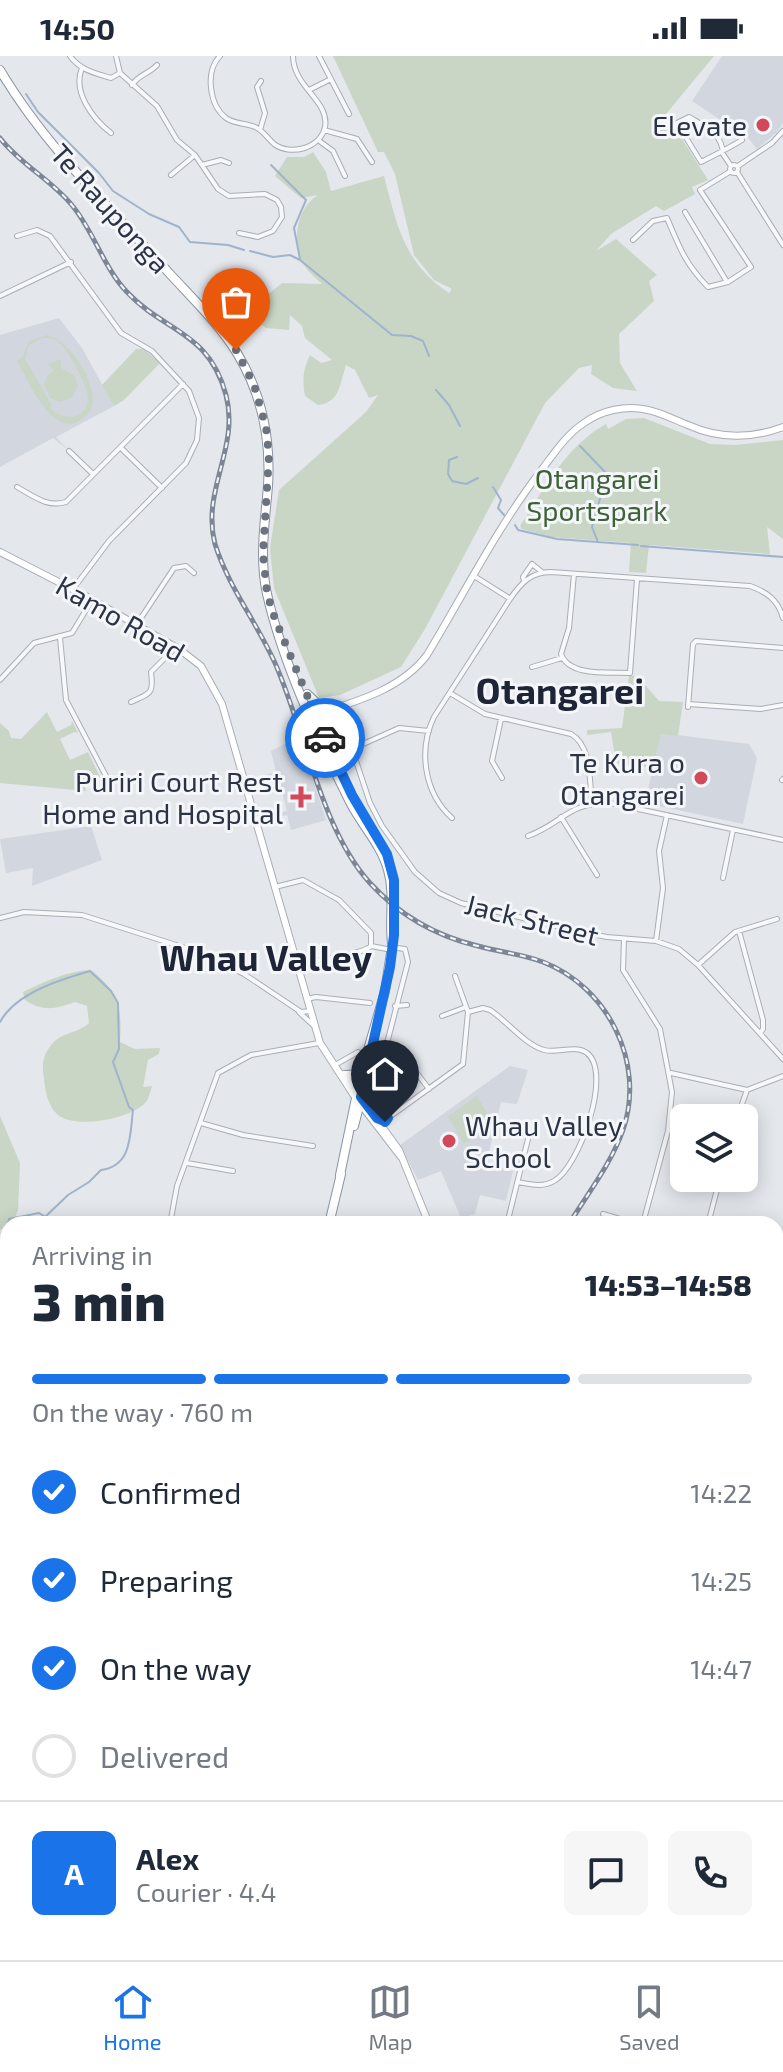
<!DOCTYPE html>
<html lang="en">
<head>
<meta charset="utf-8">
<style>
  body { margin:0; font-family:"Exo 2",sans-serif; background:#f6f6f7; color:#1f2937; height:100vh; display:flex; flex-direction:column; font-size:30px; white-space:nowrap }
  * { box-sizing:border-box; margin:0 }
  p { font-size:26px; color:#747a83 }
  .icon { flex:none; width:44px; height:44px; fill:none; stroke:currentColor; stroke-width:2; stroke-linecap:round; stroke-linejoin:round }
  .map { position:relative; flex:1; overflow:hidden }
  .side { position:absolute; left:0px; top:1160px; width:784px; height:744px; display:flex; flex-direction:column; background:#fff; border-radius:24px 24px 0 0; box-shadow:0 4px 20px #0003 }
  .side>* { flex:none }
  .buttons { position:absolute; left:670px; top:1048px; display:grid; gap:16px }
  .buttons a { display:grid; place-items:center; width:88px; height:88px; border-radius:12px; background:#fff; box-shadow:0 4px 20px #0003; font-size:40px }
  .pin { position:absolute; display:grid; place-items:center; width:68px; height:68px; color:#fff; margin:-82px -34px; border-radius:50% 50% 50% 0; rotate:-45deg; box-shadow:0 0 8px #0007 }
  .pin .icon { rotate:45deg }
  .courier { position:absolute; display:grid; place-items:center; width:80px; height:80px; margin:-40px; border:6px solid #1a73e8; border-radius:50%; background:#fff; color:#222; box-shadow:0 2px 10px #0007 }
  .headline em { font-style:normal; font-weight:800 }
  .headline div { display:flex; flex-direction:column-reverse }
  .headline { display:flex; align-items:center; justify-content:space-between; height:136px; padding:0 32px }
  h1 { font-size:52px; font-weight:800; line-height:60px }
  .bar { display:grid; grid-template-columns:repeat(4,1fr); gap:12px 8px; align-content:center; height:96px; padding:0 32px }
  .bar i { height:10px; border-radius:6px; background:#e0e1e3 }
  .bar .on { background:#1a73e8 }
  .bar p { grid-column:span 4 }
  .line { display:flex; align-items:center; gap:20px; padding:0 32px; border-top:2px solid #e0e1e3 }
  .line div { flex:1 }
  .round { display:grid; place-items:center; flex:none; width:84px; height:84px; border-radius:12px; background:#f6f6f7 }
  ol { padding:0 32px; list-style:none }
  li { display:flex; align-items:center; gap:24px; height:88px }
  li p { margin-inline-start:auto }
  li .icon { padding:8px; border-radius:50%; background:#1a73e8; color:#fff; stroke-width:4 }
  li:last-child { color:#747a83 }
  li i { width:44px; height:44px; border:4px solid #e0e1e3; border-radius:50% }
  .status { display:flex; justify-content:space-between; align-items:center; height:56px; padding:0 40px; background:#fff; direction:ltr }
  .status svg { height:22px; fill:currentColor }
  .tabs { display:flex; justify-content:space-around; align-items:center; height:112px; border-top:2px solid #e0e1e3; background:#fff; font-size:22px; color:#747a83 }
  .tabs a { display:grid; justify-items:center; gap:4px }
  .tabs .on { color:#1a73e8 }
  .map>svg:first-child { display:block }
  .built { fill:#d2d6de }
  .green { fill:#c9d6c5; fill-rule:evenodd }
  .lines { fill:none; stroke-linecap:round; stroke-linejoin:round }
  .stream { stroke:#9fb4cc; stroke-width:2 }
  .minor-casing { stroke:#a9aeb7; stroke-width:6 }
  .tertiary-casing { stroke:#a9aeb7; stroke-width:7 }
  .secondary-casing { stroke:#a9aeb7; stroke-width:8 }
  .trunk-casing { stroke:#8b94a3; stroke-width:10 }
  .minor { stroke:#f7f8fa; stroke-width:4 }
  .tertiary { stroke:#f7f8fa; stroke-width:5 }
  .secondary { stroke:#fff; stroke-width:6 }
  .trunk { stroke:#fff; stroke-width:8 }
  .rail-casing { stroke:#7d8696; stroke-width:5 }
  .rail { stroke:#f4f6f9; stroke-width:2; stroke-dasharray:6; stroke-linecap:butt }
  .done { stroke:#6c737f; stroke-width:8; stroke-dasharray:0 14.4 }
  .route { stroke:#1a73e8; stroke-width:10 }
  .poi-dot { fill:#d1495b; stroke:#f4f6f9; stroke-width:3 }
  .labels { text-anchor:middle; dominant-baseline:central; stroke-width:6; stroke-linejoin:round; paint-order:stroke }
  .poi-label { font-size:28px; fill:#2b3445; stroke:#f4f6f9; text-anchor:end }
  .street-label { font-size:28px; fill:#2b3445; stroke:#f4f6f9 }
  .park-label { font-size:28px; fill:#3f6138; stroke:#f4f6f9 }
  .district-label { font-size:36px; font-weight:bold; fill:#1d2536; stroke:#f4f6f9 }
</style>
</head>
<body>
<div class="status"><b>14:50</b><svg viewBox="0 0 49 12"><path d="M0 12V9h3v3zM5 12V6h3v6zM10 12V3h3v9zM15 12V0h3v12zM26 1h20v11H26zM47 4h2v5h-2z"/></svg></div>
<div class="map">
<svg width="783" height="1904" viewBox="0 0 783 1904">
  <rect width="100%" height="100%" fill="#e4e7ec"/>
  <path class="built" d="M722 0H783V67L777 76 757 93 749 83 692 45Z
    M59 262 82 292 114 350 56 381 67 393 53 382 0 411V279Z
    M661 677 749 688 757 702 743 768 645 747Z
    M299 681 326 764 291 774 287 759 261 766 260 762 287 755 278 720 251 727 250 723 276 716 271 695Z
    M91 770 102 804 32 830 33 812 6 817 0 783Z
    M510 1010 528 1014 517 1048 501 1046 486 1108 513 1115 506 1145 480 1139 475 1158 461 1162 441 1115 418 1124 400 1089Z
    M572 1896H671L673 1904H577Z"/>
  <path class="green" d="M333 0H714L666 58 708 124 692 131 695 138 664 155 656 150 611 178 596 195 616 183 657 219 649 225 654 245 619 278 620 307 637 335 613 332 591 318 592 309 579 312 545 347 425 573 401 611 340 639 319 642 274 532 270 492 279 434 366 356 378 339 369 342 355 314 346 309C340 327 340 347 318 349L305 340C302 324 303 314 310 299L321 307 332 304 305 282 302 270 290 259 289 274 266 272 245 256H240L246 244 258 247 282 227 322 228C317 223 308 216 304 209 291 187 296 152 318 139L301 142 275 120 287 101H304L313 96 326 116 331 135 384 120C397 170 404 207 449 237L452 233 434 224 414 199 395 118 384 96H378Z
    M47 279C69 283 100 329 91 353 59 398 30 328 17 305L22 302 29 285ZM42 282C49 282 54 282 60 287 68 295 90 333 88 344 85 365 61 365 50 351L52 349 25 303 29 289Z
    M136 293H144L160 307 124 344 114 350 102 329Z
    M61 303V312L74 319 78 330 72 341 61 346 50 342 44 328 47 320 54 314 48 308Z
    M644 362 710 388 735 389 783 384V483L767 471 770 498 649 489 646 517 629 516 631 487 551 481 522 473 520 470C544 433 566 390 606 368L608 373 626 363Z
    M629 620H637L659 645 683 646 678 680 661 678 653 712 616 707 611 676 587 679V674L622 672Z
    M47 656 57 676 71 669 72 665 78 677 74 676 60 683 70 704 88 696 100 721 84 728 86 735 0 727V667L9 675 11 682 21 683Z
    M91 914C119 936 122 951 120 986L135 993 160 992 159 998 148 1004 143 1031 152 1030C150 1036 149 1043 145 1047 130 1063 74 1074 57 1058 48 1050 45 1034 44 1023 42 1009 42 1000 52 988 62 976 79 977 89 967L87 950 75 946C55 953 43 956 25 944L23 936C44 926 66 915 91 914Z
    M477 1040 494 1069 464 1088 448 1060Z
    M0 1060 20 1107 18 1154 14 1164 0 1174Z
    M0 1826H8V1896H497L495 1904H0Z"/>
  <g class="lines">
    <path class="stream" d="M26 38 38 56 99 117 113 135 149 158 179 171 190 186 228 189 244 194
      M271 109 306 144 294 172 300 203
      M250 195 273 201 290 199 300 204 392 279 411 280 423 285 429 300
      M436 334 449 349 460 370
      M580 390 607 418 592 471 598 486
      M457 401 449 404 448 418 452 425 466 428 478 422
      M493 431 501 444 498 452 504 459
      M515 469 518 474 557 483 638 489
      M641 490 783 501
      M0 966C16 937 59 924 90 915L111 935 118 947 119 993 113 1006 129 1051 133 1054C130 1079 132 1110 101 1114L89 1126 68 1139 45 1161V1168
      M8 1168 9 1163 39 1157 44 1160
      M37 1904 41 1896
      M514 1904 516 1896"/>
    <g class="minor-casing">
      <path id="minor" d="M70 0C80 14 95 17 111 22L120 17
        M116 0 120 17 157 50 177 84 195 99 218 133 229 140 265 138 277 144 281 151 282 161 273 175 258 181 239 177
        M220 0C205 15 209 49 226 62 234 68 246 67 255 71 264 75 267 82 274 88 290 100 320 93 325 71 330 45 293 31 293 0
        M319 0 349 58
        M82 12C72 36 93 63 111 77
        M132 29C139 18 149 18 157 9
        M309 34 331 23
        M260 74 265 57 257 31 261 25
        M324 74 357 83 372 106
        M318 84 333 95 345 120
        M730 113a4 4 0 1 1 8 0a4 4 0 1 1-8 0Z
        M202 109 221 104 229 107
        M731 110 723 98C722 77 706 71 689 61L677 67 701 106C715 99 729 92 742 84
        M738 110 772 87 783 75
        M737 116 783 189
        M171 119 195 99
        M685 156 727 226
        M17 180 37 174 50 180 121 277 152 295 189 335 199 362 197 384 186 407 109 485 73 533
        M633 184 653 165 667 162C679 190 685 208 708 231L728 226 751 211 700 134 731 115
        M0 240 71 206
        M121 392 162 432
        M69 395 93 418
        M17 431C33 440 48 452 66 446L183 328
        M574 518 569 572 561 598C569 621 609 616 630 617L637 523
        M474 520 509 542
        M524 525 523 521 532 508 542 516
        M137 568 174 512 186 510 194 517
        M60 582 66 644 106 720
        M532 611 562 602
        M0 624 34 587 72 577 92 544
        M450 637 485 658 571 678C592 690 589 724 592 746
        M131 646C150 637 154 639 151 616L176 591
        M688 648 761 653 783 649
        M688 651 693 588 696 585 783 592
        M501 663 492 705 502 722
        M429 675 399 672 352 693 370 747 382 770 415 816 439 837 461 847 581 876 607 881 656 885 679 893 698 909 783 1003
        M782 724 783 723
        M561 761 597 819
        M452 762C424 737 418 694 434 661L510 543C521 527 531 516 551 516L750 530C767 536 778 544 783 562
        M528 780C562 768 568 746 610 747L783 784
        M723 822 733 774
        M275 831 303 824 339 844 371 877V890
        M0 862 24 856 82 859 198 896 244 918 301 956 310 955
        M739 875 763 964V973L760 977
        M624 883 623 914 660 973 672 1036 668 1075 643 1167
        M656 885 663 832 659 795 667 759
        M371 890 387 893
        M397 892 405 893 408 906 386 991 398 1006 413 1012 429 1033
        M297 909C313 904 362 899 371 890
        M698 909 735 876 777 863
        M307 943 316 941 370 947
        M395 950 407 949
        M299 956 313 969
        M468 956 483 952 490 954C507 965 524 988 544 994 557 998 576 988 587 997 613 1017 579 1111 554 1125 542 1132 530 1128 517 1126
        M442 960 466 951
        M335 1009 358 996
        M671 1017 747 1034
        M737 1062 747 1034 783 1020
        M378 1063 388 1062 463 1008 468 956 455 920
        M201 1067 243 1079 313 1090
        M187 1107 233 1115
        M603 1158 637 1168
        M170 1168 177 1130 218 1017 251 999 319 987
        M507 1168 528 1083
        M708 1168 720 1122
        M776 1241 783 1215
        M776 1253 783 1255
        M0 1541 8 1545
        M776 1792 783 1790
        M674 1896 676 1904
        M718 1896 720 1904"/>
    </g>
    <g class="tertiary-casing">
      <path id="tertiary" d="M566 1896 571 1904"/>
    </g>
    <g class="secondary-casing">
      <path id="secondary" d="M0 496 82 538 179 593 201 610 222 648 320 987 355 1041 401 1101
        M311 660C351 647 400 635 427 599 465 536 498 470 543 412 555 396 567 378 584 367 602 354 626 349 648 354 662 357 675 364 688 369 719 383 751 383 783 371
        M344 1018 399 1094 429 1168
        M776 1570 783 1572
        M776 1684 783 1731"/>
    </g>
    <g class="trunk-casing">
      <path id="trunk" d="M0 14C45 90 111 153 170 218 193 243 219 268 237 297 262 338 271 382 268 430 265 466 259 502 267 538 283 608 318 682 350 746 362 770 381 788 388 814 395 838 389 863 392 887
        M307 638 325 655
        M322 675 327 663 343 652
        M346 1019 361 1018
        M354 1070 371 1004 370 994
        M340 1119 361 1018 385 935 393 884
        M329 1168 341 1118
        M497 1904 499 1896
        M503 1904 505 1896"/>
    </g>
    <use href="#minor" class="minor"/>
    <use href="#tertiary" class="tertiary"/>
    <use href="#secondary" class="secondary"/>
    <use href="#trunk" class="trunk"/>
    <g class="rail-casing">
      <path id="rail" d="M0 82C20 108 50 123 71 148 94 175 103 211 127 236 164 276 209 275 226 339 240 392 201 434 215 488 228 530 257 567 275 607 305 675 321 773 370 827 399 859 436 880 478 890 499 896 522 898 543 906 608 931 646 1007 623 1074 611 1108 588 1137 569 1168
        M683 1896 685 1904"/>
    </g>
    <use href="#rail" class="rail"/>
  </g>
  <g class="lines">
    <path class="done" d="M236 294 254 329 266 371 269 400 263 498 267 537 275 563 325 682"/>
    <path class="route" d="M325 682 352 739 387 798 394 824V879L390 911 361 1041 377 1062 382 1064 388 1062 385 1066"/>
  </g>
  <g class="poi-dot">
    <circle cx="763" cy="69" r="8"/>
    <circle cx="701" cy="722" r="8"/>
    <path d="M297 729h8v8h8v8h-8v8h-8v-8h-8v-8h8z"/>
    <circle cx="449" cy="1085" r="8"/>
  </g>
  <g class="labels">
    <g class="poi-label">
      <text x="747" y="69">Elevate</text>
      <text x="685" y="706">Te Kura o<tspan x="685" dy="32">Otangarei</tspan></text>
      <text x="283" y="725">Puriri Court Rest<tspan x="283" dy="32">Home and Hospital</tspan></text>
      <text x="465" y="1069" text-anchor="start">Whau Valley<tspan x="465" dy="32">School</tspan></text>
    </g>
    <g class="street-label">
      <text transform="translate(111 152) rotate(48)">Te Rauponga</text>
      <text transform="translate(121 562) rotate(30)">Kamo Road</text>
      <text transform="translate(532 863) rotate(14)">Jack Street</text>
    </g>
    <g class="park-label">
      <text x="597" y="422">Otangarei<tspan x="597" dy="32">Sportspark</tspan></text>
    </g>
    <g class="district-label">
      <text x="560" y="633">Otangarei</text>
      <text x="266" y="900">Whau Valley</text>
    </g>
  </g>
</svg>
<div class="buttons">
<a><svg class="icon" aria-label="layers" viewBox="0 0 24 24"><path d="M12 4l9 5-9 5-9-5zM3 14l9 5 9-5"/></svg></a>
</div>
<div class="pin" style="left:236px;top:294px;background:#ea580c"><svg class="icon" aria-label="bag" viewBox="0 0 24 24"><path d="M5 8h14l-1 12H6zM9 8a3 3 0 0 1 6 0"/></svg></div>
<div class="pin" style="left:385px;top:1066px;background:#1f2937"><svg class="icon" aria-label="home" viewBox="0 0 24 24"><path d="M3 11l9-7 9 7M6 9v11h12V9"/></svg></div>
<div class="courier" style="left:325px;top:682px"><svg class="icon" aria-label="car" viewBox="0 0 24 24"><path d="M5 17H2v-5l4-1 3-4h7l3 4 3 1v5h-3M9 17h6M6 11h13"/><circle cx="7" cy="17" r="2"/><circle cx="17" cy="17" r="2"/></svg></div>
<section class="side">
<div class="headline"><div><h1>3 min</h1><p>Arriving in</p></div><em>14:53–14:58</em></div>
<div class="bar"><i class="on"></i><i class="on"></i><i class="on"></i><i></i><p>On the way · 760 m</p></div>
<ol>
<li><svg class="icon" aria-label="check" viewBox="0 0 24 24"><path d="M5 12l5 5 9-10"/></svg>Confirmed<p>14:22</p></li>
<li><svg class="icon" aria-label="check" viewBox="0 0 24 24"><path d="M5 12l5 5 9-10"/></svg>Preparing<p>14:25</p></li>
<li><svg class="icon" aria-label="check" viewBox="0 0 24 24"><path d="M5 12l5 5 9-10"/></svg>On the way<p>14:47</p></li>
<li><i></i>Delivered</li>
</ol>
<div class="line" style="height:144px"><b class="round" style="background:#1a73e8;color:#fff">A</b><div><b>Alex</b><p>Courier · 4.4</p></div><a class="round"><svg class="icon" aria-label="chat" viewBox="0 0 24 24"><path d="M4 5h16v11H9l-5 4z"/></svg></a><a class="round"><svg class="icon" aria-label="phone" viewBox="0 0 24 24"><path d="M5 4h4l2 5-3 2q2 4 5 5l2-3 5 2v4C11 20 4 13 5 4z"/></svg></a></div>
</section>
</div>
<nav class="tabs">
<a class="on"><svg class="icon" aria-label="home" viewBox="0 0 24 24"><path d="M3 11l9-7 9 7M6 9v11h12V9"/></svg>Home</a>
<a><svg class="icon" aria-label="map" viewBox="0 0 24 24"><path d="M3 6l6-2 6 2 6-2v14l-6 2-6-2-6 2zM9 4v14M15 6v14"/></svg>Map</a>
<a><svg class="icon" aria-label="saved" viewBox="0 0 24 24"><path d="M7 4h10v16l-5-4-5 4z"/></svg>Saved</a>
</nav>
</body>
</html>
